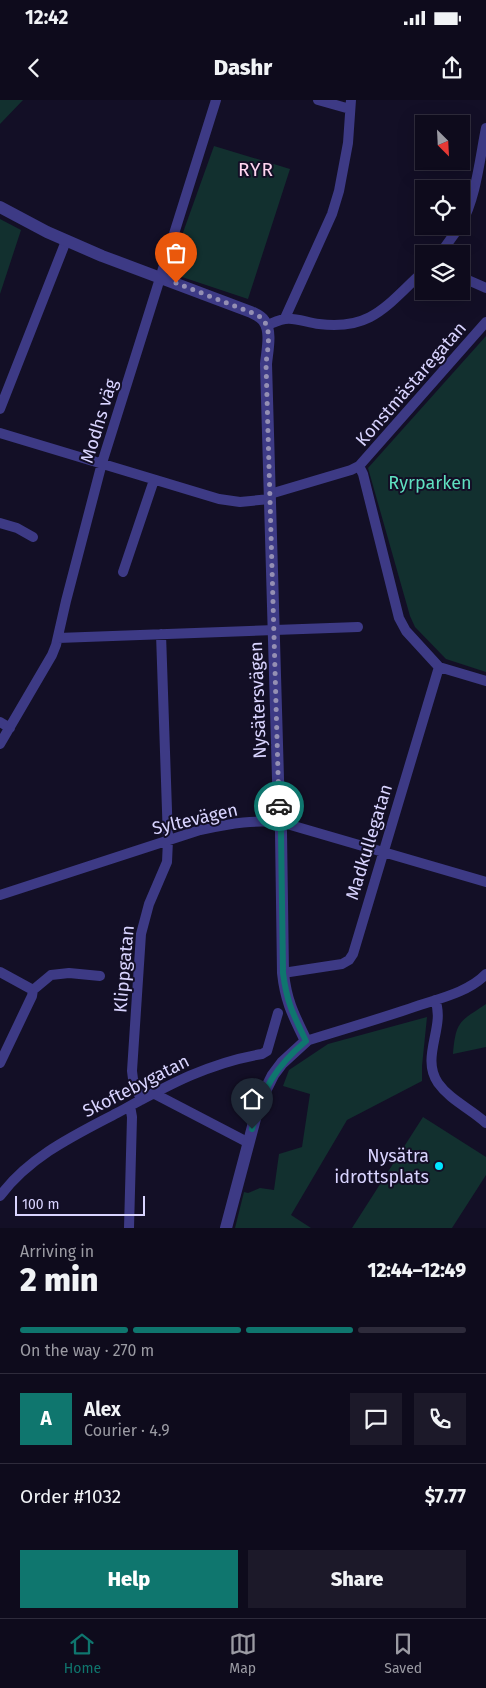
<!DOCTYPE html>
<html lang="en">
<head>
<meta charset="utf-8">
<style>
  body { margin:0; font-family:"Fira Sans",sans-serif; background:#1c1929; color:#f1f3f6; height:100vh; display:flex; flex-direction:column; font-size:19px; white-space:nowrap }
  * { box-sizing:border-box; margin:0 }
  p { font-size:16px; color:#9b9ba3 }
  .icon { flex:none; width:28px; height:28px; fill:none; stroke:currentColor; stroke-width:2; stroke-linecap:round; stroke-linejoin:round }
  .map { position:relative; height:1128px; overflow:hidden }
  .details { display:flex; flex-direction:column; background:#0e0b1c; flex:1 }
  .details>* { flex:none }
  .needle { width:32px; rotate:156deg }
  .buttons { position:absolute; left:415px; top:15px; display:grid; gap:10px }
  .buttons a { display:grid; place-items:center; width:55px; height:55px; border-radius:0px; background:#0e0b1c; box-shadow:0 5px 20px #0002,0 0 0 1px #2e2b3b; font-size:25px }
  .scale { position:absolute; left:15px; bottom:12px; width:130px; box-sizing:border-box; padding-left:5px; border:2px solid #d9d4ff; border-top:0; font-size:14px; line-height:18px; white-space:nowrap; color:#d9d4ff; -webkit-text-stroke:4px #130f26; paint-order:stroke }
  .pin { position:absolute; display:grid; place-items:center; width:42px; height:42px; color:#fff; margin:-51px -21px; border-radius:50% 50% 50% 0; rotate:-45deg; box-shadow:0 0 5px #0007 }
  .pin .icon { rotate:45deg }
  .courier { position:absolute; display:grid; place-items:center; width:50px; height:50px; margin:-25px; border:4px solid #0f766e; border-radius:50%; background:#fff; color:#222; box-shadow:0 1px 6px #0007 }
  .overview em { font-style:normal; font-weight:800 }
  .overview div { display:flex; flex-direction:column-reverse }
  .overview { display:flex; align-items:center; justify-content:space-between; height:85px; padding:0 20px }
  h1 { font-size:32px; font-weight:800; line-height:38px }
  .bar { display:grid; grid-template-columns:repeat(4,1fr); gap:8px 5px; align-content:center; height:60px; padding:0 20px }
  .bar i { height:6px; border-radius:4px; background:#2e2b3b }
  .bar .active { background:#0f766e }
  .bar p { grid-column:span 4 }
  .line { display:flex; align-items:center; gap:12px; padding:0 20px; border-top:1px solid #2e2b3b }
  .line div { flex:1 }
  .round { display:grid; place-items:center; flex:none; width:52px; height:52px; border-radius:0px; background:#1c1929 }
  .cta { display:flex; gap:10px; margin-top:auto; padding:10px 20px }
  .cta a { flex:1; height:58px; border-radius:0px; background:#0f766e; color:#fff; font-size:20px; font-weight:800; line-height:58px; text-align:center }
  .cta a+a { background:#1c1929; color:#f1f3f6 }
  .status { display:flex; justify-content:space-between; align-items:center; height:35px; padding:0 25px; background:#0e0b1c; direction:ltr }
  .status svg { height:14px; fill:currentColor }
  header { display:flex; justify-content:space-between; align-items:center; height:65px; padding:0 20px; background:#0e0b1c; font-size:22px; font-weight:800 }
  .dock { display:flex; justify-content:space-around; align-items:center; height:70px; border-top:1px solid #2e2b3b; background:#0e0b1c; font-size:14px; color:#9b9ba3 }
  .dock a { display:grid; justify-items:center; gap:2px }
  .dock .active { color:#0f766e }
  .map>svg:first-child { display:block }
  .green { fill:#12302f }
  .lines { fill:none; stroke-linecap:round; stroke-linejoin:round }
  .minor { stroke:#3d3a85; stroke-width:10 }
  .tertiary { stroke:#3d3a85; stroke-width:12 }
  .done { stroke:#948fb3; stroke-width:5; stroke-dasharray:0 9 }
  .route { stroke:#0f766e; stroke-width:6 }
  .poi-dot { fill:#00e5ff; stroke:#130f26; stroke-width:2 }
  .labels { text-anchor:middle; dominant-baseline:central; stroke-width:4; stroke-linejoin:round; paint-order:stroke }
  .street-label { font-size:18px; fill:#d9d4ff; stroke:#130f26 }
  .park-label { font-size:18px; fill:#5fe0c0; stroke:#130f26 }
  .poi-label { font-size:18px; fill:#d9d4ff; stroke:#130f26; text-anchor:end }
  .neighbourhood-label { font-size:19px; letter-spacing:1px; fill:#ffd6f0; stroke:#130f26 }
</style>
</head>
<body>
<div class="status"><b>12:42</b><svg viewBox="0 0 49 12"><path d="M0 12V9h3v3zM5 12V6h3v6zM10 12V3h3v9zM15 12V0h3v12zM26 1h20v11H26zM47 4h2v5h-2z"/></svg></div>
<header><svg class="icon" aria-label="back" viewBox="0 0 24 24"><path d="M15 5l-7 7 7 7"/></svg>Dashr<svg class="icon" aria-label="share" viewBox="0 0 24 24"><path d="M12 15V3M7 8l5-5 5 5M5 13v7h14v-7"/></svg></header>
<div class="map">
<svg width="486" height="1128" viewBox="0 0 486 1128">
  <rect width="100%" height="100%" fill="#130f26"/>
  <path class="green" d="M0 0H23L0 24Z
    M214 46 290 69 248 199 176 175 171 166Z
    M0 119 21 130 0 194Z
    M486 236V572L446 559 415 527 410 516 368 368Z
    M486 904V947L453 954C456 921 459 922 486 904Z
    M427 917 422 966V981L347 1020 291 1115 311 1128H235L244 1092 248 1093 260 1088 274 1090 279 1054 302 1047 310 994 283 986 289 970 328 944Z
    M423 1017 486 1057V1075L452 1128H352Z"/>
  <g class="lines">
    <path class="minor" d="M318 0 350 9
      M461 124C476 99 480 57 486 28
      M440 154 460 126
      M461 177 486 188
      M285 218 332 114 339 91 348 43 351 0
      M266 226C272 223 279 220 285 219 295 217 308 223 319 224 373 231 388 203 424 171
      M0 309 66 141
      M0 333 219 399 240 402 270 399
      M359 366 363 374 399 518 406 531 439 567 486 581
      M270 394 351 370 359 366 486 222
      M0 423 17 428 33 437
      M123 472 154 380
      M58 538 358 527
      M0 622 10 628
      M0 644 52 555 56 545 66 501 102 363 216 0
      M0 795 200 730C228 724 259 718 287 724L486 782
      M0 872 33 890
      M283 873 342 864 349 860 353 854 439 567
      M435 900C446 926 420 957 438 983 450 1000 471 1009 486 1023
      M306 941C344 929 383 918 420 905 442 898 470 891 486 874
      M0 963 32 896 33 890 51 875 69 873 100 876
      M153 993 249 1043
      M141 1000 133 979 132 971 141 834 149 804 167 762 168 740 161 534
      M0 1096C30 1056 75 1035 117 1013 165 987 207 963 262 954L267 951 278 913
      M129 1128 132 1017 130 1006"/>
    <path class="tertiary" d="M0 107 47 132 102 156 251 212C255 214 261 216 264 221 272 231 267 252 266 264L279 713 281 732 283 873C286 902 294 916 306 941L282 963 273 975 265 991 256 1015 226 1128"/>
  </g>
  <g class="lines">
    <path class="done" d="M176 183 250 212C255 214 261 216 264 221 272 231 267 252 266 264L279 706"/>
    <path class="route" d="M252 1029C262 990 275 967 306 941 293 914 287 903 283 873L281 732 279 706"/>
  </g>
  <circle class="poi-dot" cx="439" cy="1066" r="5"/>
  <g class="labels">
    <g class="street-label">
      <text transform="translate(411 284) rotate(-49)">Konstmästaregatan</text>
      <text transform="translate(99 321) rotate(-73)">Modhs väg</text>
      <text transform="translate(258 600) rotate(-92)">Nysätersvägen</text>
      <text transform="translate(195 719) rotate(-13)">Syltevägen</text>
      <text transform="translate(369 742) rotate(-73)">Madkullegatan</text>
      <text transform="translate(124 869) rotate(-85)">Klippgatan</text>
      <text transform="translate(136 986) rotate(-27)">Skoftebygatan</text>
    </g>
    <g class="park-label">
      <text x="430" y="383">Ryrparken</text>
    </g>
    <g class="poi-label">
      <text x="429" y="1056">Nysätra<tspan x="429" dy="21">idrottsplats</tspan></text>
    </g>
    <g class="neighbourhood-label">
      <text x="256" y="69">RYR</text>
    </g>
  </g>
</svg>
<div class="buttons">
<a><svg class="needle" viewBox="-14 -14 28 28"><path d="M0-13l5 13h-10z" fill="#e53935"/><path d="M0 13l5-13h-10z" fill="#9b9ba3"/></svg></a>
<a><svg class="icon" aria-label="locate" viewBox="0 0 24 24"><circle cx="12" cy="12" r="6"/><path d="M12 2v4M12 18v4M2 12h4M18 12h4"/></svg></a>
<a><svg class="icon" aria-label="layers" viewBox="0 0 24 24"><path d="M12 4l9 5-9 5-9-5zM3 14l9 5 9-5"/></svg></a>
</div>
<div class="scale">100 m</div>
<div class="pin" style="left:176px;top:183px;background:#ea580c"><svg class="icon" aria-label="bag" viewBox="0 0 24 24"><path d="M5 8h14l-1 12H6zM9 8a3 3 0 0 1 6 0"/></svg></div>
<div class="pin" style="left:252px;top:1029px;background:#1f2937"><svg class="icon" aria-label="home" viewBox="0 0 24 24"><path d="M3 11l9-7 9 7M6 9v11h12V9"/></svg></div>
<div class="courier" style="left:279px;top:706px"><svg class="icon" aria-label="car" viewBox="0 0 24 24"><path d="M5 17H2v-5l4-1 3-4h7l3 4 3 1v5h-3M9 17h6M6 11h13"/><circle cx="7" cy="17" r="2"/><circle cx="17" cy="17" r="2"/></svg></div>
</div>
<section class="details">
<div class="overview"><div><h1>2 min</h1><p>Arriving in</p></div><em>12:44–12:49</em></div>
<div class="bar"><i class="active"></i><i class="active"></i><i class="active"></i><i></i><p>On the way · 270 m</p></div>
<div class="line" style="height:90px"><b class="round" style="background:#0f766e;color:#fff">A</b><div><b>Alex</b><p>Courier · 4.9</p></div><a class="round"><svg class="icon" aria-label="chat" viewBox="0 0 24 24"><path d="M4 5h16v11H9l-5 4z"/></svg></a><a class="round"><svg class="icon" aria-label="phone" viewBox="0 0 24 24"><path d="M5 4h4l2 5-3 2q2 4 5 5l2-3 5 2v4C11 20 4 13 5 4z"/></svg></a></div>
<div class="line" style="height:65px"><div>Order #1032</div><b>$7.77</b></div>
<div class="cta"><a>Help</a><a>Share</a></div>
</section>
<nav class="dock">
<a class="active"><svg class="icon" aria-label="home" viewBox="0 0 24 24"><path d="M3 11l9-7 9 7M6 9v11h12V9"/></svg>Home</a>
<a><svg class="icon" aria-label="map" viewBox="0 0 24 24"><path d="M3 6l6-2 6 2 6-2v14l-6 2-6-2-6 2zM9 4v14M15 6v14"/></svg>Map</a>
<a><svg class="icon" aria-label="saved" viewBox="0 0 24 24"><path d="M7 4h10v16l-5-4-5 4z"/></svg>Saved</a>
</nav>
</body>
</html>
